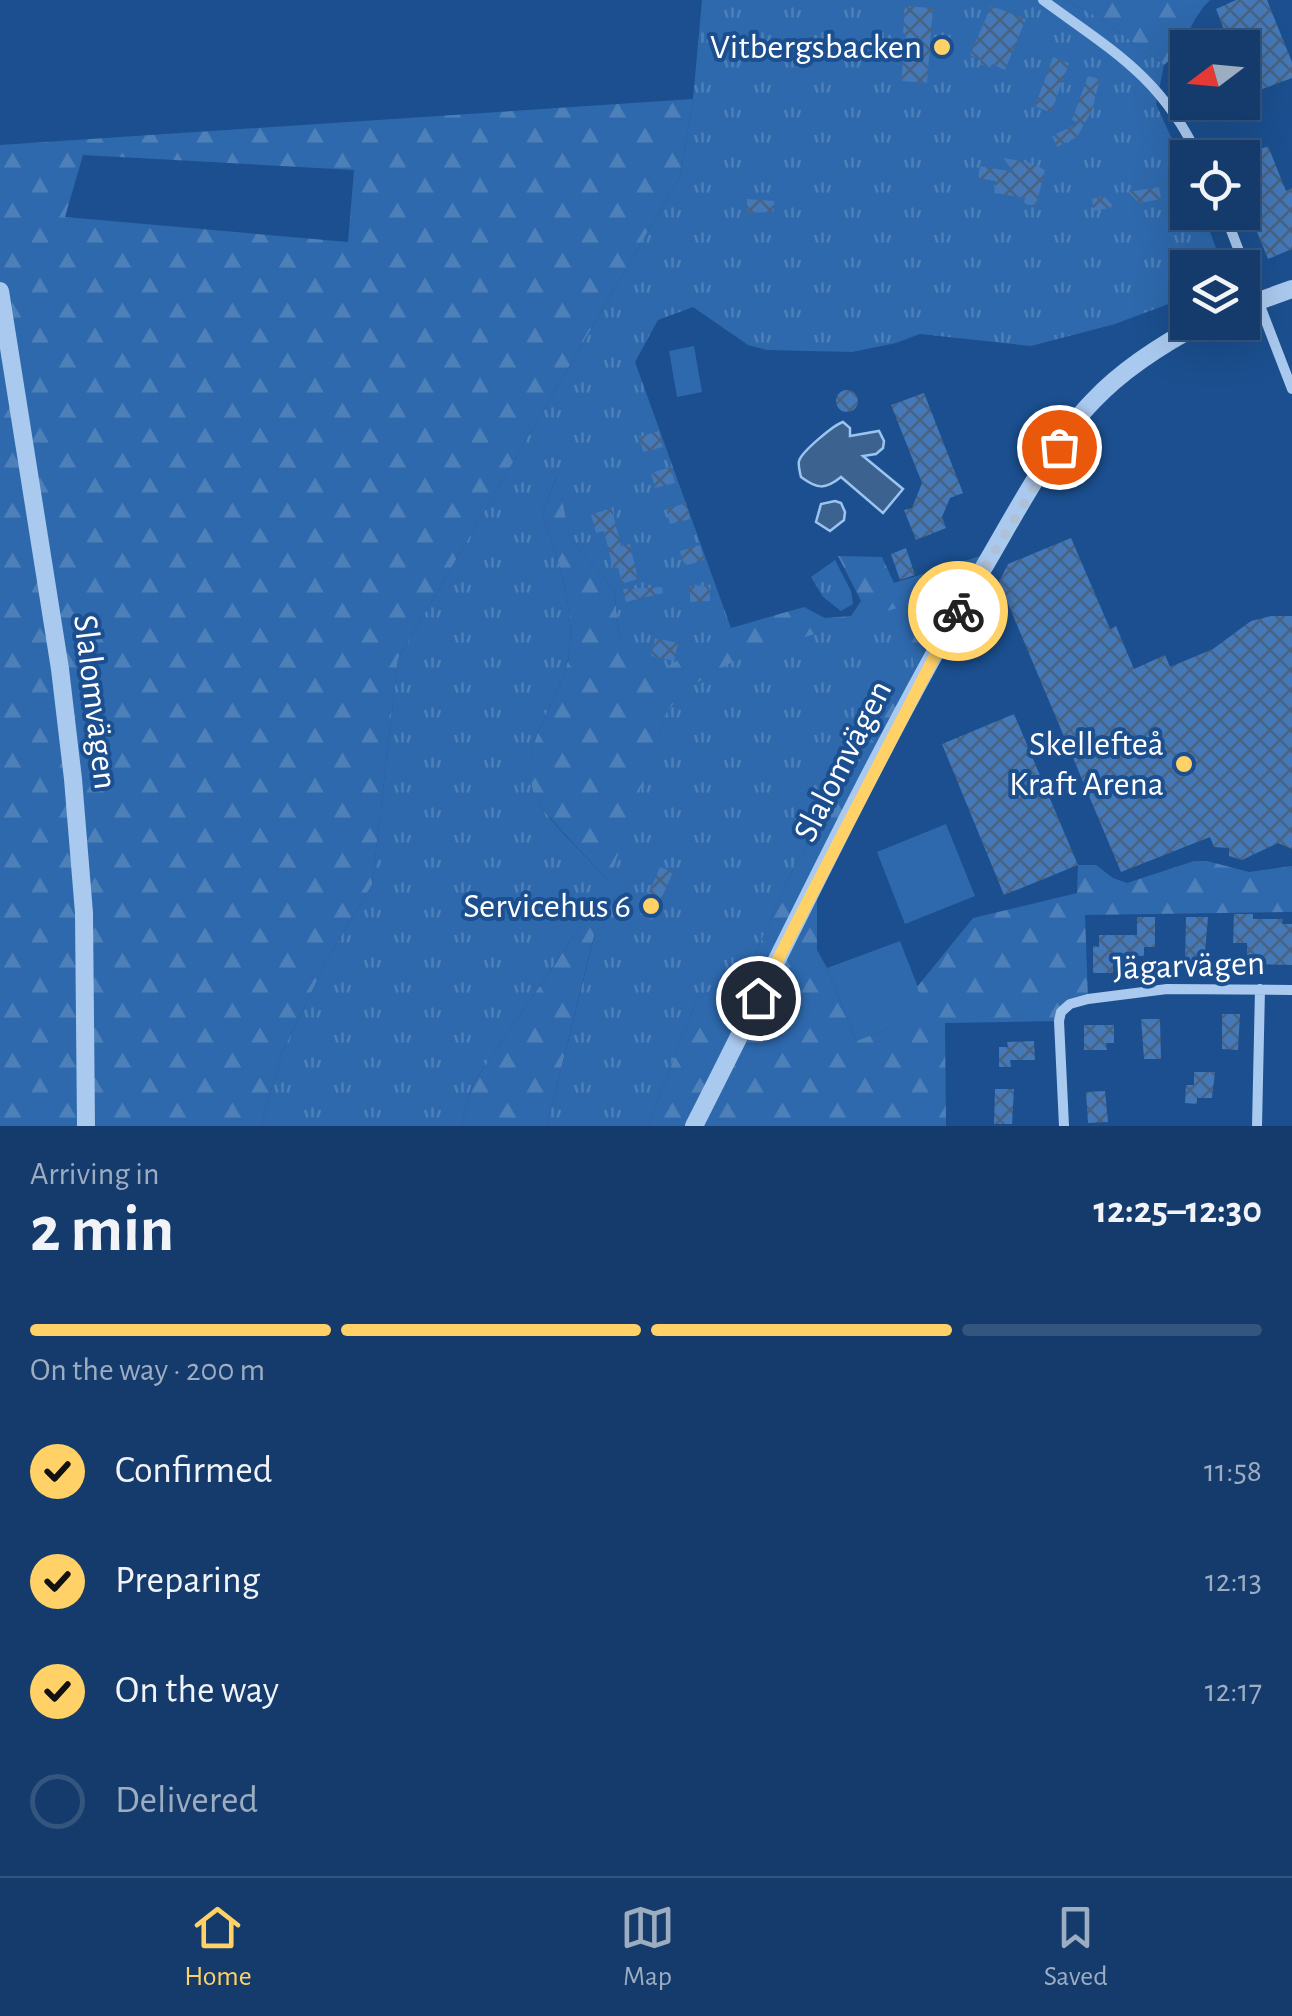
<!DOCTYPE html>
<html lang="en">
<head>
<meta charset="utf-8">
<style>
  body { margin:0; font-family:"Alegreya Sans",sans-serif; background:#214673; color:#f1f3f6; height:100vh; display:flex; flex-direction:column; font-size:38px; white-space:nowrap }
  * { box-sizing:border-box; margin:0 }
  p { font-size:32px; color:#9dadc1 }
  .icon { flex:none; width:55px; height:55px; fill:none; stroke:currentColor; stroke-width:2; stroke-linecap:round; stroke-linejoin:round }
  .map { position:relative; height:1126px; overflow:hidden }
  .details { display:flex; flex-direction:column; background:#143b6b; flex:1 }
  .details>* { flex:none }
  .needle { width:65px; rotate:254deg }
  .fabs { position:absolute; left:1170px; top:30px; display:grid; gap:20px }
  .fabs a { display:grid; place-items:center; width:90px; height:90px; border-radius:0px; background:#143b6b; box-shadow:0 10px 40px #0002,0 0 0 2px #33557e; font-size:50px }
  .pin { position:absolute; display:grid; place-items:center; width:85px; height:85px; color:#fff; margin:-42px; border:5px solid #fff; border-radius:50%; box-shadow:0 2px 10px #0007 }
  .courier { position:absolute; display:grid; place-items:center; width:100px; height:100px; margin:-50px; border:8px solid #ffd166; border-radius:50%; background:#fff; color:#222; box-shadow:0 2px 12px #0007 }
  .summary em { font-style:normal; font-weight:700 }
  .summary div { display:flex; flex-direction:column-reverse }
  .summary { display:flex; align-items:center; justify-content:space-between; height:170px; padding:0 30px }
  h1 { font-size:65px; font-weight:700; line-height:75px }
  .bar { display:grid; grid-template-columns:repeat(4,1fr); gap:15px 10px; align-content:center; height:120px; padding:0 30px }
  .bar i { height:12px; border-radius:8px; background:#33557e }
  .bar .selected { background:#ffd166 }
  .bar p { grid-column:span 4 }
  ol { padding:0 30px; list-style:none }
  li { display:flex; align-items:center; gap:30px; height:110px }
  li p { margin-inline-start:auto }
  li .icon { padding:10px; border-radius:50%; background:#ffd166; color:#111; stroke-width:4 }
  li:last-child { color:#9dadc1 }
  li i { width:55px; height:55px; border:5px solid #33557e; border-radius:50% }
  .menu { display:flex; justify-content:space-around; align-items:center; height:140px; border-top:2px solid #33557e; background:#143b6b; font-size:28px; color:#9dadc1 }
  .menu a { display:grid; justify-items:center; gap:5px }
  .menu .selected { color:#ffd166 }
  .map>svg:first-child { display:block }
  .grass { fill:#2e69ad }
  .forest { fill:url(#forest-firs); fill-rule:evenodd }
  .park { fill:url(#park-tufts) }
  .water { fill:#3c6290; stroke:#9cc4f0; stroke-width:2.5 }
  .building { fill:url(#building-cross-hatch) }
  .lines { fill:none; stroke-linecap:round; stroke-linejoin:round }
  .minor { stroke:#a9c9ee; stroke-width:10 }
  .tertiary { stroke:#a9c9ee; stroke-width:18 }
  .done { stroke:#afc1d8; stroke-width:10; stroke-dasharray:0 18 }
  .route { stroke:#ffd166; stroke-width:12 }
  .poi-dot { fill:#ffd166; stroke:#1b4f8f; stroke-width:4 }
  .labels { text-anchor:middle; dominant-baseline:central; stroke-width:8; stroke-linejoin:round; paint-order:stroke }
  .poi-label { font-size:35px; fill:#fff; stroke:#1b4f8f; text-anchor:end }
  .street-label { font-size:35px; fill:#fff; stroke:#1b4f8f }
</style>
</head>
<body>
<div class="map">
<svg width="1292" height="1126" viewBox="0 0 1292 1126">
  <defs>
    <pattern id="forest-firs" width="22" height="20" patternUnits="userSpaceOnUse" patternTransform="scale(2.5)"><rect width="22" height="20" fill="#2e69ad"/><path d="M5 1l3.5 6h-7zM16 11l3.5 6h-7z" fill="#4d80b9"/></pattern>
    <pattern id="park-tufts" width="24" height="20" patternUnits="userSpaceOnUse" patternTransform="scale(2.5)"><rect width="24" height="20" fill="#2e69ad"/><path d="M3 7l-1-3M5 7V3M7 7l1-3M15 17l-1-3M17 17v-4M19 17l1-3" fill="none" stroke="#4d80b9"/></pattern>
    <pattern id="building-cross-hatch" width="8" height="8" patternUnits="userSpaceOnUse" patternTransform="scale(2.5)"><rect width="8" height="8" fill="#4478b7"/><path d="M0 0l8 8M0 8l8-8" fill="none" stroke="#486282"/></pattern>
  </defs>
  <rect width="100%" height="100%" fill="#1b4f8f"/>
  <path class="grass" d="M694 346 702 392 677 397 669 351Z
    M946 824 975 896 905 924 877 852Z
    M900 941 928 1013 856 1041 827 968Z"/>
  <path class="forest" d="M1066 0H1210C1189 20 1187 47 1164 65L1101 19Z
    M693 99 680 177 398 659 372 885 329 956 282 1053 261 1126H0V145ZM83 155 354 170 348 242 65 217Z
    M558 474 570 538 614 590 620 640 674 661 731 628 804 607 825 618 851 616 861 601 838 556 882 557 894 583 993 552 817 881V950L827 968 856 1041 927 1013 917 987 973 918 1077 893 1078 865H1096L1113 878 1127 883 1194 861H1207L1249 872 1292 866V912L1085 915 1088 999 1070 1004 1059 1021 945 1023 946 1126H648L696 1001 752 961 795 865 837 800 667 711 610 882C595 865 540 811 534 795 516 744 561 702 569 655 576 607 557 558 542 513Z
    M586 918 595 932 547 1126H461L473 1084Z"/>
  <path class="park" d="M702 0H1066L1101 19 1164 65 1156 104 1187 172 1188 212 1203 213 1223 267 1188 268 1187 297 1115 324 1031 346 920 334 896 343 852 352 767 350 748 345 693 307 658 320 635 362 731 628 650 677 620 640 614 590 570 538 557 476 542 513C557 558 576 607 569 655 561 702 517 742 534 794 540 813 593 863 609 881L667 711 689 687 741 657 903 606 914 666 837 800 795 865 752 961 696 1001 648 1126H547L595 933 586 918 473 1084 461 1126H261L282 1053 329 956 372 885 398 659 680 177 693 99Z
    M835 560 851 591 853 604 841 611 823 597 811 577Z"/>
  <path class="water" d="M843 422 850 428V436L879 431 884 441 883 448 876 454 863 456 903 489 883 513 841 477C825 490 817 489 801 477 800 473 798 465 799 461 802 451 834 425 843 422Z
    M835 501 841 503 845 512 844 520 830 531 816 522 821 504Z"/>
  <path class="building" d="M1236 0H1267L1292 62V78L1249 94 1242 78V48H1231L1216 9Z
    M905 6 933 8 927 83 901 81 906 34 903 33Z
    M991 6 1026 19 1005 70 992 64 990 68 979 64 981 60 970 55Z
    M1053 57 1069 63 1051 113 1035 106Z
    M1088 76 1100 79 1092 110 1077 137 1057 147 1052 136 1079 123 1072 120Z
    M1268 146 1286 191 1292 188V249L1268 259 1242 195V157Z
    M1003 158 1028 162 1045 170 1036 206 1024 204 1025 198 994 193 996 181 978 178 980 166 1014 172Z
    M1159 187 1161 199 1139 203 1128 192Z
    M1104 196 1114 207 1094 211 1092 199Z
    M747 199 774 201V212L747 213Z
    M836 401a11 11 0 1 1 22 0a11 11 0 1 1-22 0Z
    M924 393 963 493 950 498 942 517 946 528 916 540 904 510 912 508 922 483 891 405Z
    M659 431 663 447 643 452 639 437Z
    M671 467 675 483 655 488 651 473Z
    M686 503 690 519 670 524 666 509Z
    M612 509 621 546 630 544 638 579 622 584 618 567 613 568 604 531 596 533 591 514Z
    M1071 538 1110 629 1116 626 1134 669 1165 655 1170 667 1213 649 1251 621 1271 616H1292V849L1278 843 1242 860 1229 856V848L1214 847 1210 837 1121 872 999 582 1008 564Z
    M700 545 704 560 684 566 680 551Z
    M906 548 915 575 900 580 891 554Z
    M709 585 710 601 690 602V586Z
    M662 587 663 593 626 602 623 589Z
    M655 638 678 643 674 661 651 656Z
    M1014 714 1078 865 1004 895 942 744Z
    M660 867 673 872 652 920 640 914Z
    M1234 914H1253V919H1283L1282 924H1292V965L1247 964V943H1233Z
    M1137 917H1155V947H1144V956L1113 955V973H1093V946L1099 947V935H1137Z
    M1186 917H1208L1204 964 1185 963Z
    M1222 1014H1240L1238 1050 1222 1049Z
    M1141 1019H1160L1161 1059H1144Z
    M1084 1025H1114V1043H1106L1107 1050H1084Z
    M1034 1041 1035 1060H1010L1011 1067H999V1047H1008L1007 1042Z
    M1194 1072H1215L1212 1098H1197V1104L1185 1103 1186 1085H1194Z
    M995 1089H1014L1012 1124H994Z
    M1105 1091 1108 1122 1088 1123 1086 1092Z"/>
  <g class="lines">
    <path class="minor" d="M1043 0C1111 50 1162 77 1199 158
      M1224 212 1292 389
      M1064 1126 1059 1021 1061 1012 1070 1004 1088 999 1167 989 1292 990
      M1257 1126 1260 989"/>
    <path class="tertiary" d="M0 291 60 669 73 779 84 913 86 1126
      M1242 307 1292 289
      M694 1126C788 941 876 751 981 572 1012 520 1051 444 1093 401 1124 368 1164 343 1204 322"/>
  </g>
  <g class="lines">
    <path class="done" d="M958 611 1059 447"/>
    <path class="route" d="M758 998 958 611"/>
  </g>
  <g class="poi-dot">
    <circle cx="942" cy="47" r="10"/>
    <circle cx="1184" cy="764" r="10"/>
    <circle cx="651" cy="906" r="10"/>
  </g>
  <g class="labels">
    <g class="poi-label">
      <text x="922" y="47">Vitbergsbacken</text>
      <text x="1164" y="744">Skellefteå<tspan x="1164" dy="40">Kraft Arena</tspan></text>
      <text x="631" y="906">Servicehus 6</text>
    </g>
    <g class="street-label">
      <text transform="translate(95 702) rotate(83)">Slalomvägen</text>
      <text transform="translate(843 761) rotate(-63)">Slalomvägen</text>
      <text transform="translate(1189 966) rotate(-2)">Jägarvägen</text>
    </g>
  </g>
</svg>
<div class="fabs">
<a><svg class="needle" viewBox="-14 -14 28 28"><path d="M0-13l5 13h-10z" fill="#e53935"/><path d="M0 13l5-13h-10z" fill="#9dadc1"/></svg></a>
<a><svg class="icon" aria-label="locate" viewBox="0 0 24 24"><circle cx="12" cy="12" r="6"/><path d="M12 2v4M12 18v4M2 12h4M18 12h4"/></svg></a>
<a><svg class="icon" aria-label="layers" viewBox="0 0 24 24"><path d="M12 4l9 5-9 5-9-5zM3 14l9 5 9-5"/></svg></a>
</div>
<div class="pin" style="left:1059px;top:447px;background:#ea580c"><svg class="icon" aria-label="bag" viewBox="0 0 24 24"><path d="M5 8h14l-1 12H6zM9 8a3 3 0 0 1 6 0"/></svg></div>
<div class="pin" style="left:758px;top:998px;background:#1f2937"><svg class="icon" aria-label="home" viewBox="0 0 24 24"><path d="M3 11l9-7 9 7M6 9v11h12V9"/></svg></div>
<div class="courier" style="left:958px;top:611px"><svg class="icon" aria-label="bike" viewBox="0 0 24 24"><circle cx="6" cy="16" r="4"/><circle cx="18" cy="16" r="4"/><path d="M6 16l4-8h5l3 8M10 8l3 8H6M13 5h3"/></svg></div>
</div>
<section class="details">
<div class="summary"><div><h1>2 min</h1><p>Arriving in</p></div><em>12:25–12:30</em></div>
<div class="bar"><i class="selected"></i><i class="selected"></i><i class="selected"></i><i></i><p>On the way · 200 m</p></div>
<ol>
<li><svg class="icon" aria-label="check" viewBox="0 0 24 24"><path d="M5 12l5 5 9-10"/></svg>Confirmed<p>11:58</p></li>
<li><svg class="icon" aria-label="check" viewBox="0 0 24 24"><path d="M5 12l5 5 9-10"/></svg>Preparing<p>12:13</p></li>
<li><svg class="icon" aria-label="check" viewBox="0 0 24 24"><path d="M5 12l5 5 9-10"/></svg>On the way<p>12:17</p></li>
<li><i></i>Delivered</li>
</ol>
</section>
<nav class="menu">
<a class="selected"><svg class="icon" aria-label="home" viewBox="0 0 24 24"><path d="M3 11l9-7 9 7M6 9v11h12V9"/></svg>Home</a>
<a><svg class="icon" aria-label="map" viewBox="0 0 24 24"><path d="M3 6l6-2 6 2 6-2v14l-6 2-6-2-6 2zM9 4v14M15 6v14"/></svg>Map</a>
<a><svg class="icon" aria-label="saved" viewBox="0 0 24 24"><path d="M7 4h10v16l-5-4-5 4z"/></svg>Saved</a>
</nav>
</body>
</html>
